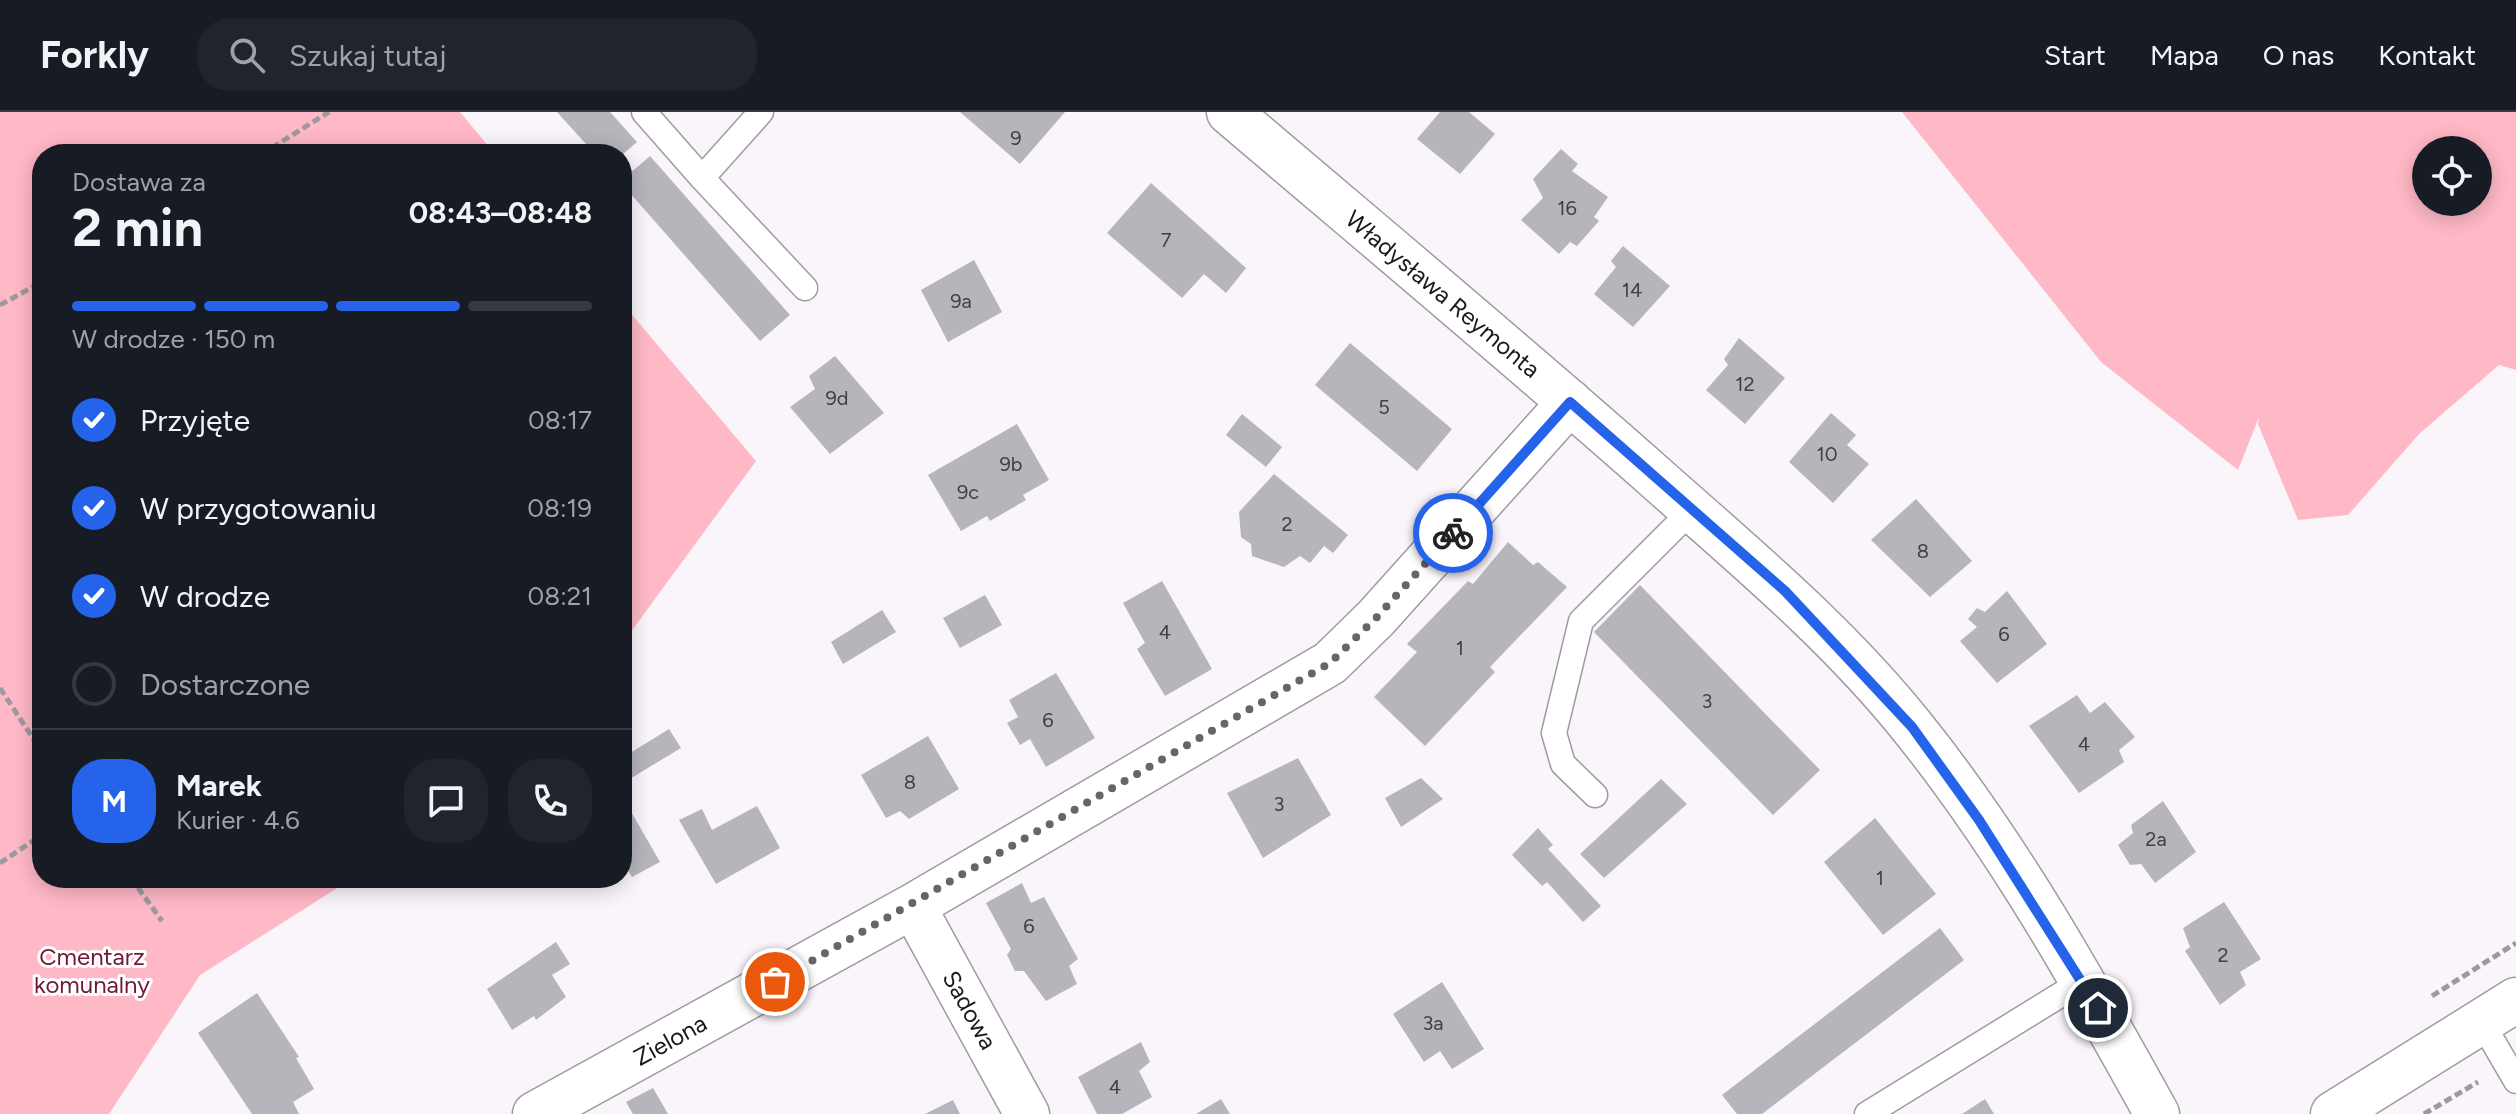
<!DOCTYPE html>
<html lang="pl">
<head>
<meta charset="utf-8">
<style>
  body { margin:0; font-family:Figtree,sans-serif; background:#20242c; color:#f1f3f6; height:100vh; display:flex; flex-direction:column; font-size:30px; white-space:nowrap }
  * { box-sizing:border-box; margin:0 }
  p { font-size:26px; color:#9ea1a6 }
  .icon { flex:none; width:44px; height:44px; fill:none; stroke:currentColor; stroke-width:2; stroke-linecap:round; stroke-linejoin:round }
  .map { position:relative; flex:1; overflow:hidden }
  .side { position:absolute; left:32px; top:32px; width:600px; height:744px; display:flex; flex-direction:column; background:#171b24; border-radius:32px; box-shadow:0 4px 20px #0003 }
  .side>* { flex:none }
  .fabs { position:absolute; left:2412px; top:24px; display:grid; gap:16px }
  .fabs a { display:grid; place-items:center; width:80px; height:80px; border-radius:50%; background:#171b24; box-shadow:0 4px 20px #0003; font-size:40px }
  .pin { position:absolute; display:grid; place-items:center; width:68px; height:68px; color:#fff; margin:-34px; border:4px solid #fff; border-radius:50%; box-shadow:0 2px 8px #0007 }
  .courier { position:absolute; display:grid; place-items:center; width:80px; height:80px; margin:-40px; border:6px solid #2563eb; border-radius:50%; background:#fff; color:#222; box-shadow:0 2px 10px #0007 }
  .summary em { font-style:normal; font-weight:700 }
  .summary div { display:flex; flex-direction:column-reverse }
  .summary { display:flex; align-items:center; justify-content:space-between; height:136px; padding:0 40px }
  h1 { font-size:52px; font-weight:700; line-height:60px }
  .bar { display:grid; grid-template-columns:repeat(4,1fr); gap:12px 8px; align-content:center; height:96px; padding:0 40px }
  .bar i { height:10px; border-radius:6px; background:#363941 }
  .bar .selected { background:#2563eb }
  .bar p { grid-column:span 4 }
  .line { display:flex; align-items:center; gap:20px; padding:0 40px; border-top:2px solid #363941 }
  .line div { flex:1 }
  .round { display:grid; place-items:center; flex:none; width:84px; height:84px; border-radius:32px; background:#20242c }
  ol { padding:0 40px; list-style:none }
  li { display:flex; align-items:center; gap:24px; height:88px }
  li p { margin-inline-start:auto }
  li .icon { padding:8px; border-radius:50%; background:#2563eb; color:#fff; stroke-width:4 }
  li:last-child { color:#9ea1a6 }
  li i { width:44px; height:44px; border:4px solid #363941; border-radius:50% }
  header { display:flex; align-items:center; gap:48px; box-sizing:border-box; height:112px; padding:0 40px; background:#171b24; border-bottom:2px solid #363941 }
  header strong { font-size:38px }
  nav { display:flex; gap:44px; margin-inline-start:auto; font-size:28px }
  .search { width:560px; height:72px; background:#20242c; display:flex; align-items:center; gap:20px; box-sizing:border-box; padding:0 28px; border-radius:32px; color:#9ea1a6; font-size:30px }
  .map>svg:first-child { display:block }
  .green { fill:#ffb8c6; fill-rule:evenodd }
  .building { fill:#b6b5bc }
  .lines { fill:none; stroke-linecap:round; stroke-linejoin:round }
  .lane-casing { stroke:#a09ba1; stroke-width:27 }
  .street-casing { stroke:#a09ba1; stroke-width:47 }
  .secondary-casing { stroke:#a09ba1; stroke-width:47 }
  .path { stroke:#9d999e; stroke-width:5; stroke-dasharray:8 4; stroke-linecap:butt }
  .lane { stroke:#fff; stroke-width:24 }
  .street { stroke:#fff; stroke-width:44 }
  .secondary { stroke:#fff; stroke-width:44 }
  .done { stroke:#686569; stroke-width:8; stroke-dasharray:0 14.4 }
  .route { stroke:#2563eb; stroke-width:10 }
  .labels { text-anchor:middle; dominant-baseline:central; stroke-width:6; stroke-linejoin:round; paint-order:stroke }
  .number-label { font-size:20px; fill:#403f42 }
  .street-label { font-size:24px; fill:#19181a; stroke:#fff }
  .park-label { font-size:24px; fill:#6e1935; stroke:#fff }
</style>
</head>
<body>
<header>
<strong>Forkly</strong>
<div class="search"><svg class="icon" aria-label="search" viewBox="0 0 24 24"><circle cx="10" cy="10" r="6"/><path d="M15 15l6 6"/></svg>Szukaj tutaj</div>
<nav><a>Start</a><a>Mapa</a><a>O nas</a><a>Kontakt</a></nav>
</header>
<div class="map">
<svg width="2516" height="1002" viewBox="0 0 2516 1002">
  <rect width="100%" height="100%" fill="#faf4fb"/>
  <path class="green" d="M0 0H460L495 42H42V766H353L200 863 109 1002H0Z
    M1902 0H2516V258L2499 253 2419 322 2348 403 2298 408 2258 312 2259 305 2238 358 2101 250ZM2478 38V90H2426V38Z
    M622 191 756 349 622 532Z"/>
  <path class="building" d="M557 0H610L637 30 623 42H595Z
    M960 0H1065L1020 52Z
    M1440 0H1469L1495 22 1460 62 1417 27Z
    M1561 37 1578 52 1572 59 1608 85 1594 105 1599 109 1577 134 1570 130 1559 142 1521 108 1543 86 1533 67Z
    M650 44 790 203 760 229 622 72V68Z
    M1151 71 1246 156 1226 181 1204 162 1182 186 1107 121Z
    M1623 134 1670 174 1633 215 1594 182 1616 155 1611 149Z
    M974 148 1002 200 948 230 921 178Z
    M1739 226 1785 266 1745 312 1706 278 1728 253 1724 247Z
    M1350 231 1452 317 1417 359 1315 273Z
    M835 244 884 301 830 342 790 295 815 277 809 264Z
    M1831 301 1856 323 1847 333 1869 352 1833 391 1789 350Z
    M1242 302 1282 335 1266 355 1226 323Z
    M1017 312 1049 368 1023 383 1026 388 990 409 987 404 961 419 928 363Z
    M1274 362 1348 423 1333 441 1324 434 1310 451 1300 444 1284 455 1252 444 1251 432 1241 425 1239 400Z
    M1916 387 1972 449 1930 485 1871 428Z
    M1508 430 1533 453 1538 450 1567 475 1490 555 1495 560 1425 634 1374 585 1417 540 1407 532 1468 469 1473 472Z
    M1162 469 1212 557 1165 584 1137 537 1145 531 1123 491Z
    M1640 473 1820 658 1773 703 1594 520Z
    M2007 479 2047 532 1997 571 1960 529 1977 515 1968 507 1977 496 1985 500Z
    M985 483 1002 513 960 536 943 506Z
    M882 498 896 520 843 552 831 530Z
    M1056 561 1095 626 1046 655 1030 627 1020 633 1007 611 1018 605 1009 588Z
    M2077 583 2090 601 2105 590 2135 625 2119 638 2124 650 2079 681 2029 614Z
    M669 617 681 636 623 671 622 646Z
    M928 624 959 677 909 707 900 699 886 706 861 663Z
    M1298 646 1331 703 1263 746 1227 681Z
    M1421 666 1443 687 1401 715 1385 686Z
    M1661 667 1687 692 1604 766 1580 742Z
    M622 684 660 750 632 765 622 749Z
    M2163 689 2196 740 2155 771 2141 752 2130 753 2118 733 2133 721 2131 713Z
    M757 694 780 736 716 772 679 708 702 697 712 718Z
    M1875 706 1936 782 1883 823 1824 750Z
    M1538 716 1553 733 1548 737 1601 794 1583 810 1547 770 1542 774 1512 743Z
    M1022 771 1031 791 1044 785 1078 847 1069 854 1077 872 1046 889 1024 859H1015L1007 843 1011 837 986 791Z
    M2224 790 2261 847 2240 860 2246 873 2220 893 2185 839 2190 835 2183 816Z
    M1940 816 1964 848 1762 1002H1737L1722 983Z
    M556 830 570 852 552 863 566 885 536 908 534 904 512 918 487 877Z
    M1442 870 1484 937 1452 957 1440 939 1424 950 1393 902Z
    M257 881 299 945 296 946 314 977 293 990 299 1002H252L198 921Z
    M1141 930 1150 950 1139 959 1152 985 1122 1002H1097L1078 965Z
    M653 976 668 1002H633L626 990Z
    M1221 987 1230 1002H1196Z
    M1985 987 1994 1002H1962Z
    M953 988 960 1002H925Z"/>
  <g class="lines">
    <g class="lane-casing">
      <path id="lane" d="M644 0 702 66
        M761 0 702 66 805 176
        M1595 683 1563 652 1554 621 1581 509 1692 398
        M2481 909 2516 969
        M1867 1002 2083 869"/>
    </g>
    <g class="street-casing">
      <path id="street" d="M1229 0C1371 121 1515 241 1655 365 1744 444 1838 522 1913 616 2008 734 2084 870 2157 1002
        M913 794 1027 1002
        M535 1002 913 794 1330 551 1376 506 1570 290"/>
    </g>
    <g class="secondary-casing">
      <path id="secondary" d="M2333 1002 2516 888"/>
    </g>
    <path class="path" d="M262 42 329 0
      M0 193 42 170
      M0 576 42 640
      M0 751 42 723
      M131 766 162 809
      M2432 884 2516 831
      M2424 1002 2478 970"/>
    <use href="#lane" class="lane"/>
    <use href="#street" class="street"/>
    <use href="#secondary" class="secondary"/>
  </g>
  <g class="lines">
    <path class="done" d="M775 870 1330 551 1376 506 1453 421"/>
    <path class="route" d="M1453 421 1570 290 1785 479 1912 615 1979 708 2098 896"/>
  </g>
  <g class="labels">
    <g class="number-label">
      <text x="1016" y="26">9</text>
      <text x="1567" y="96">16</text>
      <text x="1166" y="128">7</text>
      <text x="1632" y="178">14</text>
      <text x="961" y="189">9a</text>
      <text x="1745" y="272">12</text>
      <text x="837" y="286">9d</text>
      <text x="1384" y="295">5</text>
      <text x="1827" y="342">10</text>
      <text x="1011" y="352">9b</text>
      <text x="968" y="380">9c</text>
      <text x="1287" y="412">2</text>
      <text x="1923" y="439">8</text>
      <text x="1165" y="520">4</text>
      <text x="2004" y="522">6</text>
      <text x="1460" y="536">1</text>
      <text x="1707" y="589">3</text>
      <text x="1048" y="608">6</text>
      <text x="2084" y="632">4</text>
      <text x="910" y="670">8</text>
      <text x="1279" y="692">3</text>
      <text x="2156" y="727">2a</text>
      <text x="1880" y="766">1</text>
      <text x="1029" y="814">6</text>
      <text x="2223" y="843">2</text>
      <text x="1433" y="911">3a</text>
      <text x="1115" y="975">4</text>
    </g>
    <g class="street-label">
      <text transform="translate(1443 182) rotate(40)">Władysława Reymonta</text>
      <text transform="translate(970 898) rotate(61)">Sadowa</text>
      <text transform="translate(670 928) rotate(-29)">Zielona</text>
    </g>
    <g class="park-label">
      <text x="92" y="844">Cmentarz<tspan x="92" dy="28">komunalny</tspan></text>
    </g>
  </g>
</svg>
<div class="fabs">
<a><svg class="icon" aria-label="locate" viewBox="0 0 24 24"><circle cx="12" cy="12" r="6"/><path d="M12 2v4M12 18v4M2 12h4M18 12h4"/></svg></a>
</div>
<div class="pin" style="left:775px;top:870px;background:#ea580c"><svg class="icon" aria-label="bag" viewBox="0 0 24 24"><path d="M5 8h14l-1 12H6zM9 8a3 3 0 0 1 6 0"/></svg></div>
<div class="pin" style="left:2098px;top:896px;background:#1f2937"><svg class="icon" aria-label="home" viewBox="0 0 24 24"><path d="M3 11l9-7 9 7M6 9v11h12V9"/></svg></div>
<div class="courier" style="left:1453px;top:421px"><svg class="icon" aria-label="bike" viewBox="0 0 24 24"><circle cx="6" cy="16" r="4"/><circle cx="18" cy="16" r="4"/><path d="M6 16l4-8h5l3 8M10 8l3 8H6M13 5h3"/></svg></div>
<section class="side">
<div class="summary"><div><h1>2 min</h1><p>Dostawa za</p></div><em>08:43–08:48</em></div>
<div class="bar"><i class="selected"></i><i class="selected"></i><i class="selected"></i><i></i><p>W drodze · 150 m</p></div>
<ol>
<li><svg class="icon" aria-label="check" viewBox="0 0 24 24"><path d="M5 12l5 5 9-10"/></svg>Przyjęte<p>08:17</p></li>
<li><svg class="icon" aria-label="check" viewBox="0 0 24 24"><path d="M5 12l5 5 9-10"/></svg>W przygotowaniu<p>08:19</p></li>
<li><svg class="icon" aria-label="check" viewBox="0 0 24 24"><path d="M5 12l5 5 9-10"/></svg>W drodze<p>08:21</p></li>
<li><i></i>Dostarczone</li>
</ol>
<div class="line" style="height:144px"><b class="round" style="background:#2563eb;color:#fff">M</b><div><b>Marek</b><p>Kurier · 4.6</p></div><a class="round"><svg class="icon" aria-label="chat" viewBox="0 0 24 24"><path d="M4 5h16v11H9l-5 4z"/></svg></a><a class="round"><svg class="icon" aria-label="phone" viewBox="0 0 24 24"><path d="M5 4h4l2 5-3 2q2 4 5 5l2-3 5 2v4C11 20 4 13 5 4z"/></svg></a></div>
</section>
</div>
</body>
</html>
